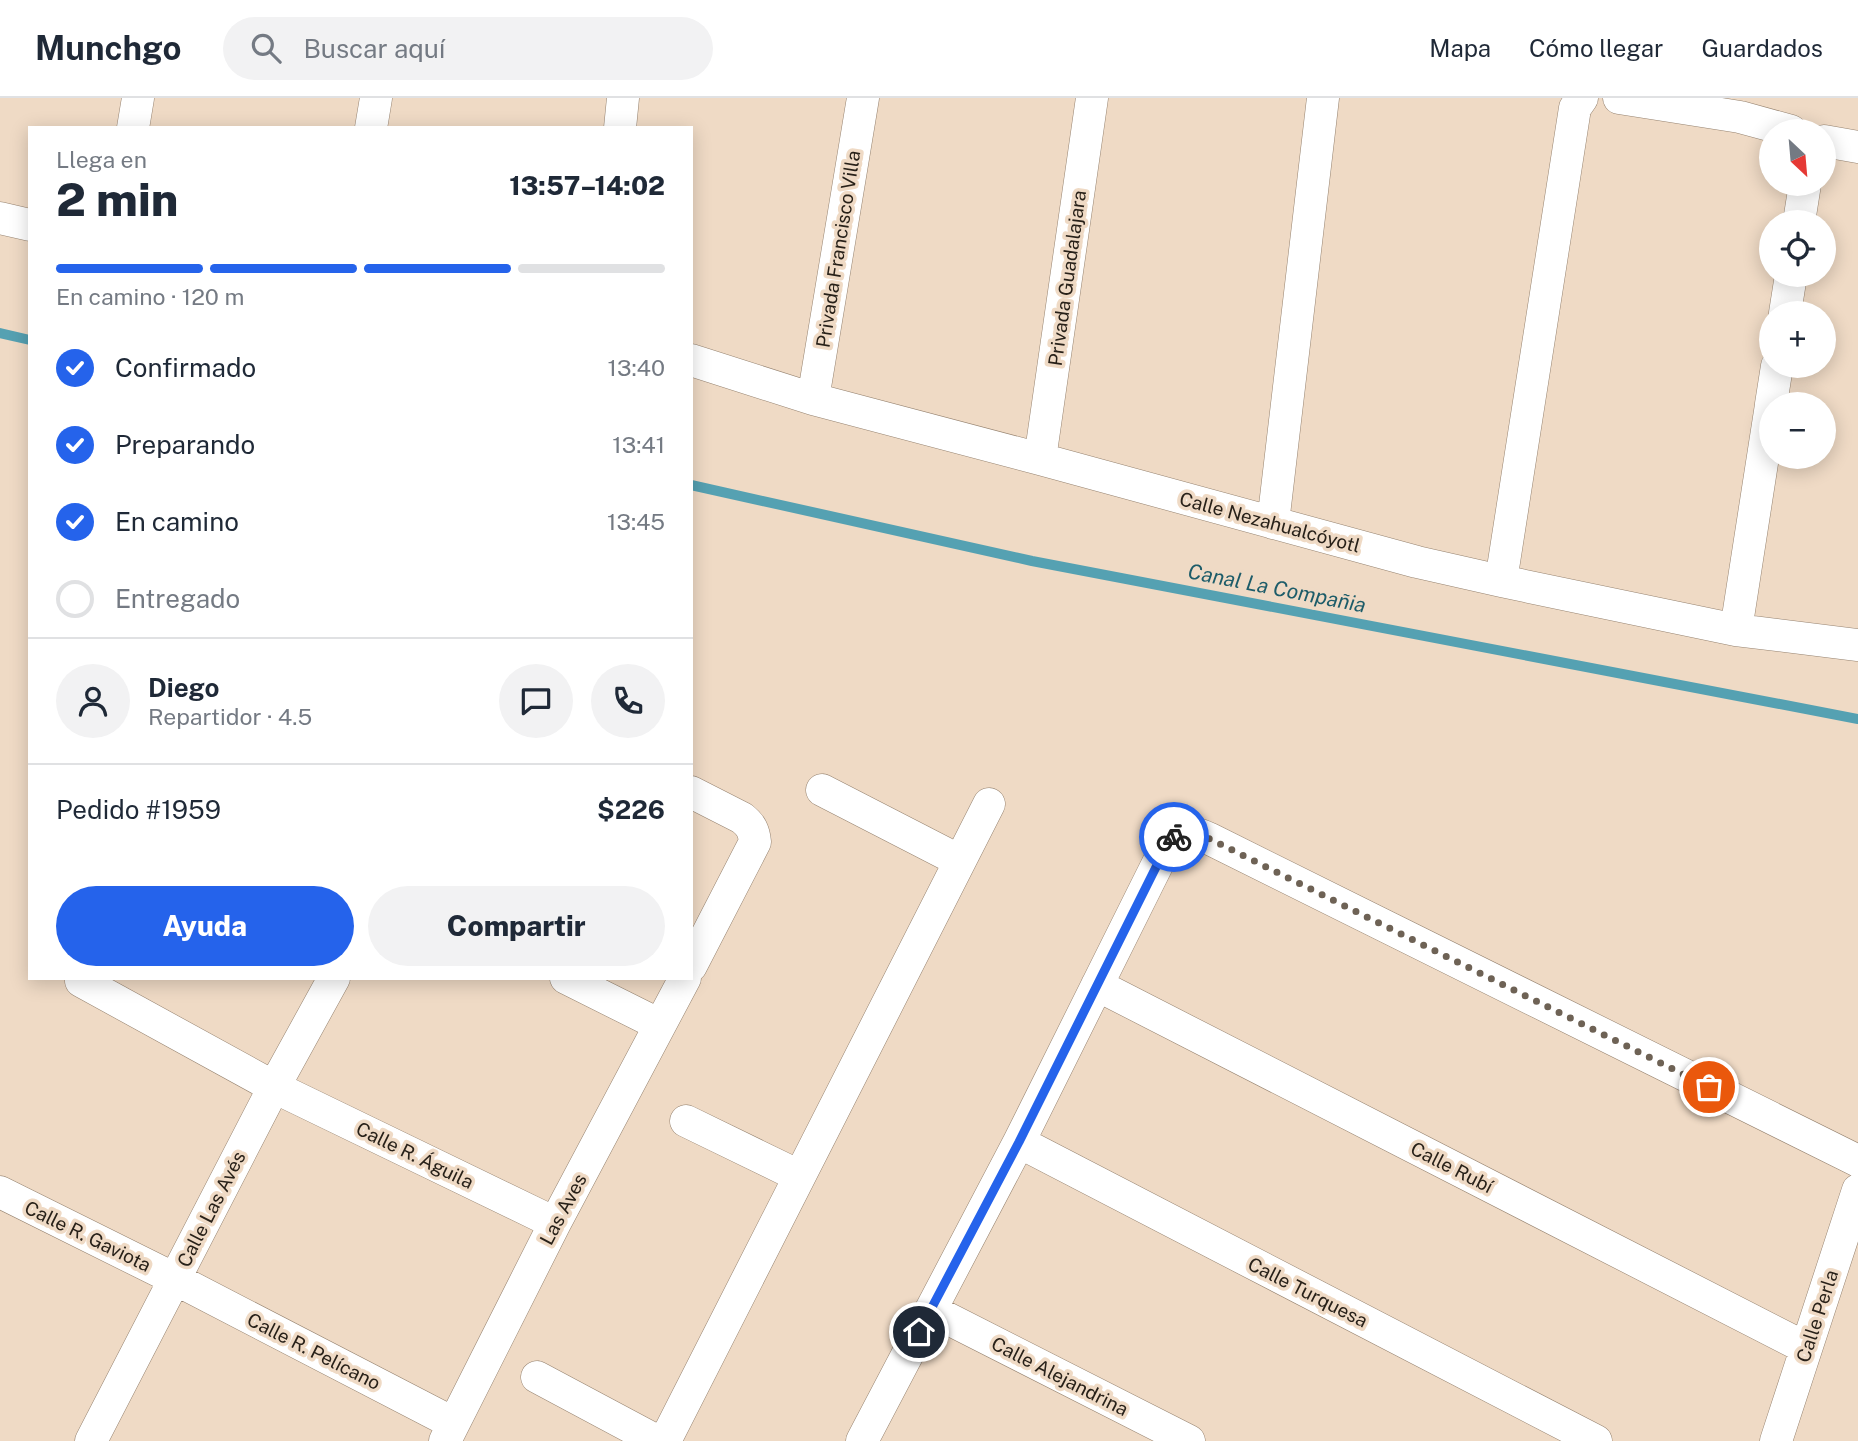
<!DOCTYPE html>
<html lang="es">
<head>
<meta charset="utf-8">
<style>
  body { margin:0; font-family:"Public Sans",sans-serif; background:#f2f2f3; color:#1f2937; height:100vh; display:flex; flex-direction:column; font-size:26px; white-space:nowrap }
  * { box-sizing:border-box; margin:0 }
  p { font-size:23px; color:#747a83 }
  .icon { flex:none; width:38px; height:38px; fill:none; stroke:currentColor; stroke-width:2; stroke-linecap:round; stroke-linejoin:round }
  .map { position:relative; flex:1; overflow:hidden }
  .panel { position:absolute; left:28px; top:28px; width:665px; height:854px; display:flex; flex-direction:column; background:#fff; border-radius:0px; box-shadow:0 4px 18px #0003 }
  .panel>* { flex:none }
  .needle { width:46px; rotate:154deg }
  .buttons { position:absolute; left:1759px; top:21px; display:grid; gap:14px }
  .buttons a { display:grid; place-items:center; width:77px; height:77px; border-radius:50%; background:#fff; box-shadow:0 4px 18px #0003; font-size:35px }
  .pin { position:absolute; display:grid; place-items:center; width:60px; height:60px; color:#fff; margin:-30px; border:4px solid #fff; border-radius:50%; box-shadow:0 2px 7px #0007 }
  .courier { position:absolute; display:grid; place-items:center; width:70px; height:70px; margin:-35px; border:5px solid #2563eb; border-radius:50%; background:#fff; color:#222; box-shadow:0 2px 9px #0007 }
  .headline em { font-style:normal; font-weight:800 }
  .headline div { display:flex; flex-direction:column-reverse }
  .headline { display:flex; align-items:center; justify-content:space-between; height:119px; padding:0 28px }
  h1 { font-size:46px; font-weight:800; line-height:52px }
  .bar { display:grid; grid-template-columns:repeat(4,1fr); gap:10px 7px; align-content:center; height:84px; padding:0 28px }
  .bar i { height:9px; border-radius:5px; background:#e0e1e3 }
  .bar .current { background:#2563eb }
  .bar p { grid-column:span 4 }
  .line { display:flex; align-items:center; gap:18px; padding:0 28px; border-top:2px solid #e0e1e3 }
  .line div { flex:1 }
  .round { display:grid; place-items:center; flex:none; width:74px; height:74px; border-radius:37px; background:#f2f2f3 }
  ol { padding:0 28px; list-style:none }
  li { display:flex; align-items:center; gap:21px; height:77px }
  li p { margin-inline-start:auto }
  li .icon { padding:7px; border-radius:50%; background:#2563eb; color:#fff; stroke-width:4 }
  li:last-child { color:#747a83 }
  li i { width:38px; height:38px; border:4px solid #e0e1e3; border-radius:50% }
  .primary-button { display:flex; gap:14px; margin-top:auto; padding:14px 28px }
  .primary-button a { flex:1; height:80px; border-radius:42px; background:#2563eb; color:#fff; font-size:28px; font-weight:800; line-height:80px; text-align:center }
  .primary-button a+a { background:#f2f2f3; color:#1f2937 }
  header { display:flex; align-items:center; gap:42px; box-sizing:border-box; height:98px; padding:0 35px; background:#fff; border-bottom:2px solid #e0e1e3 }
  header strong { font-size:33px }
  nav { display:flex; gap:38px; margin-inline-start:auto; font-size:24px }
  .search { width:490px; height:63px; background:#f2f2f3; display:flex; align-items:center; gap:18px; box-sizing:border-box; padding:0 24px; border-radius:38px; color:#747a83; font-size:26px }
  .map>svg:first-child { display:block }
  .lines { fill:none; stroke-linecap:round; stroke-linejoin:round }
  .stream { stroke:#55a1b2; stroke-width:10 }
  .minor-casing { stroke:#968370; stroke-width:33 }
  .minor { stroke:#fff; stroke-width:32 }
  .done { stroke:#6e6255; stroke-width:7; stroke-dasharray:0 12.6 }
  .route { stroke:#2563eb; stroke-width:9 }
  .labels { text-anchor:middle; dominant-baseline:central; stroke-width:7; stroke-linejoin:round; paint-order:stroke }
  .street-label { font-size:19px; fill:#282119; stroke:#efdac5 }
  .water-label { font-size:21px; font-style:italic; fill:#1d5c69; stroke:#efdac5 }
</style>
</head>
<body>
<header>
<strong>Munchgo</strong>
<div class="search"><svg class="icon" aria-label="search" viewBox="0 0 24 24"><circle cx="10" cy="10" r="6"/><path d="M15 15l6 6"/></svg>Buscar aquí</div>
<nav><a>Mapa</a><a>Cómo llegar</a><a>Guardados</a></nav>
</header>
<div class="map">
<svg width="1858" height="1343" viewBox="0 0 1858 1343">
  <rect width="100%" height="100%" fill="#efdac5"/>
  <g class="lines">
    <path class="stream" d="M0 235 30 242
      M691 387 1032 463 1858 621"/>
    <g class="minor-casing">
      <path id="minor" d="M1619 0 1740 19 1791 33
        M133 30 138 0
        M371 30 376 0
        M620 30 623 0
        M1824 43 1858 49
        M0 120 30 127
        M1799 124 1805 86
        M1785 215 1791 177
        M691 262 813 301 1040 361 1417 464 1501 483 1736 532 1858 547
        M813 301 863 0
        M1771 306 1777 268
        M1040 361 1092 0
        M1273 425 1323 0
        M1501 483 1575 10 1582 0
        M1736 532 1771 307
        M822 692 960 763
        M691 694 742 720C751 727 754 733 755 744L691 868
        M566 880 660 927
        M81 883 274 989 555 1125
        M1097 887 1806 1250
        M686 1023 799 1078
        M1019 1044 1596 1343
        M0 1094 175 1181 453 1325
        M931 1212 1189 1343
        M537 1279 657 1343
        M91 1343 274 989 334 880
        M445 1343 555 1125 685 880
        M665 1343 989 706
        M862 1343 1019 1044 1167 747C1179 730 1193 733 1210 741L1858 1063
        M1776 1343 1858 1092"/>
    </g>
    <use href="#minor" class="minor"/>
  </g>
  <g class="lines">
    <path class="done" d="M1174 739 1189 733 1210 741 1709 989"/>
    <path class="route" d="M919 1234 1019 1044 1167 747 1174 739"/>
  </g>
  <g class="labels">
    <g class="street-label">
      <text transform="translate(838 151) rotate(-81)">Privada Francisco Villa</text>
      <text transform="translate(1067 180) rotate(-82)">Privada Guadalajara</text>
      <text transform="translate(1270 424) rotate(15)">Calle Nezahualcóyotl</text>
      <text transform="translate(415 1057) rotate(26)">Calle R. Águila</text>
      <text transform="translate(1452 1069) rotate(27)">Calle Rubí</text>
      <text transform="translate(211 1111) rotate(-63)">Calle Las Avés</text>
      <text transform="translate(563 1111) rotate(-62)">Las Aves</text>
      <text transform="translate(88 1138) rotate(26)">Calle R. Gaviota</text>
      <text transform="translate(1308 1194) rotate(27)">Calle Turquesa</text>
      <text transform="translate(1817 1218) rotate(-72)">Calle Perla</text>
      <text transform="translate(314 1253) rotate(27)">Calle R. Pelícano</text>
      <text transform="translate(1060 1278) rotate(27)">Calle Alejandrina</text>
    </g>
    <g class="water-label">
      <text transform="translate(1277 490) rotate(11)">Canal La Compañia</text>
    </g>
  </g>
</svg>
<div class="buttons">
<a><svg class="needle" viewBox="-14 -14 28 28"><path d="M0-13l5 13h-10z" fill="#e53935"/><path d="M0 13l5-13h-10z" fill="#747a83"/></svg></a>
<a><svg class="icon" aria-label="locate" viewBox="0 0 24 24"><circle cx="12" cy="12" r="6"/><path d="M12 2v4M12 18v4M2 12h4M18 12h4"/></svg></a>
<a>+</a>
<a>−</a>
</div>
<div class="pin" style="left:1709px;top:989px;background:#ea580c"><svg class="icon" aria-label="bag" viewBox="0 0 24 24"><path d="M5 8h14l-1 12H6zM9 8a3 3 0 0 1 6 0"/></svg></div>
<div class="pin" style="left:919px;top:1234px;background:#1f2937"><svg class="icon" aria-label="home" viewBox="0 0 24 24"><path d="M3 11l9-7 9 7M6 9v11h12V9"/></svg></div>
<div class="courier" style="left:1174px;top:739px"><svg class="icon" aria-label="bike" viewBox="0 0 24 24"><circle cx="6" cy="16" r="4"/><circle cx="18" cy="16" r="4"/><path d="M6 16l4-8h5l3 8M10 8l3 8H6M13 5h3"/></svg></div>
<section class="panel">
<div class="headline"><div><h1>2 min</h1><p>Llega en</p></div><em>13:57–14:02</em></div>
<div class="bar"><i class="current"></i><i class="current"></i><i class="current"></i><i></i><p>En camino · 120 m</p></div>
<ol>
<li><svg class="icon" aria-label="check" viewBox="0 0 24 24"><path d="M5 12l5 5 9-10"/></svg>Confirmado<p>13:40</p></li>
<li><svg class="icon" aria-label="check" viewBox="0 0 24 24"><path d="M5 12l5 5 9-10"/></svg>Preparando<p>13:41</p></li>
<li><svg class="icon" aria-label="check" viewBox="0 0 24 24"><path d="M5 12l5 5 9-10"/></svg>En camino<p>13:45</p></li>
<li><i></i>Entregado</li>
</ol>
<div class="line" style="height:126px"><a class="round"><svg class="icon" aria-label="person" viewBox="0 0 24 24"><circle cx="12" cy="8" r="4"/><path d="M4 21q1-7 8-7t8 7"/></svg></a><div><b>Diego</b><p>Repartidor · 4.5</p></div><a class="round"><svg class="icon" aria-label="chat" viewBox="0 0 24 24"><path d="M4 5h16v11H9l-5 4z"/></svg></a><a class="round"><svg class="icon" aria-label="phone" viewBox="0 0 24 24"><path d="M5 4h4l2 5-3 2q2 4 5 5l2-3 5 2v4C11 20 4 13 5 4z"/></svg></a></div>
<div class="line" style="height:91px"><div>Pedido #1959</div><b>$226</b></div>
<div class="primary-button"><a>Ayuda</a><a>Compartir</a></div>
</section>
</div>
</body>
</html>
